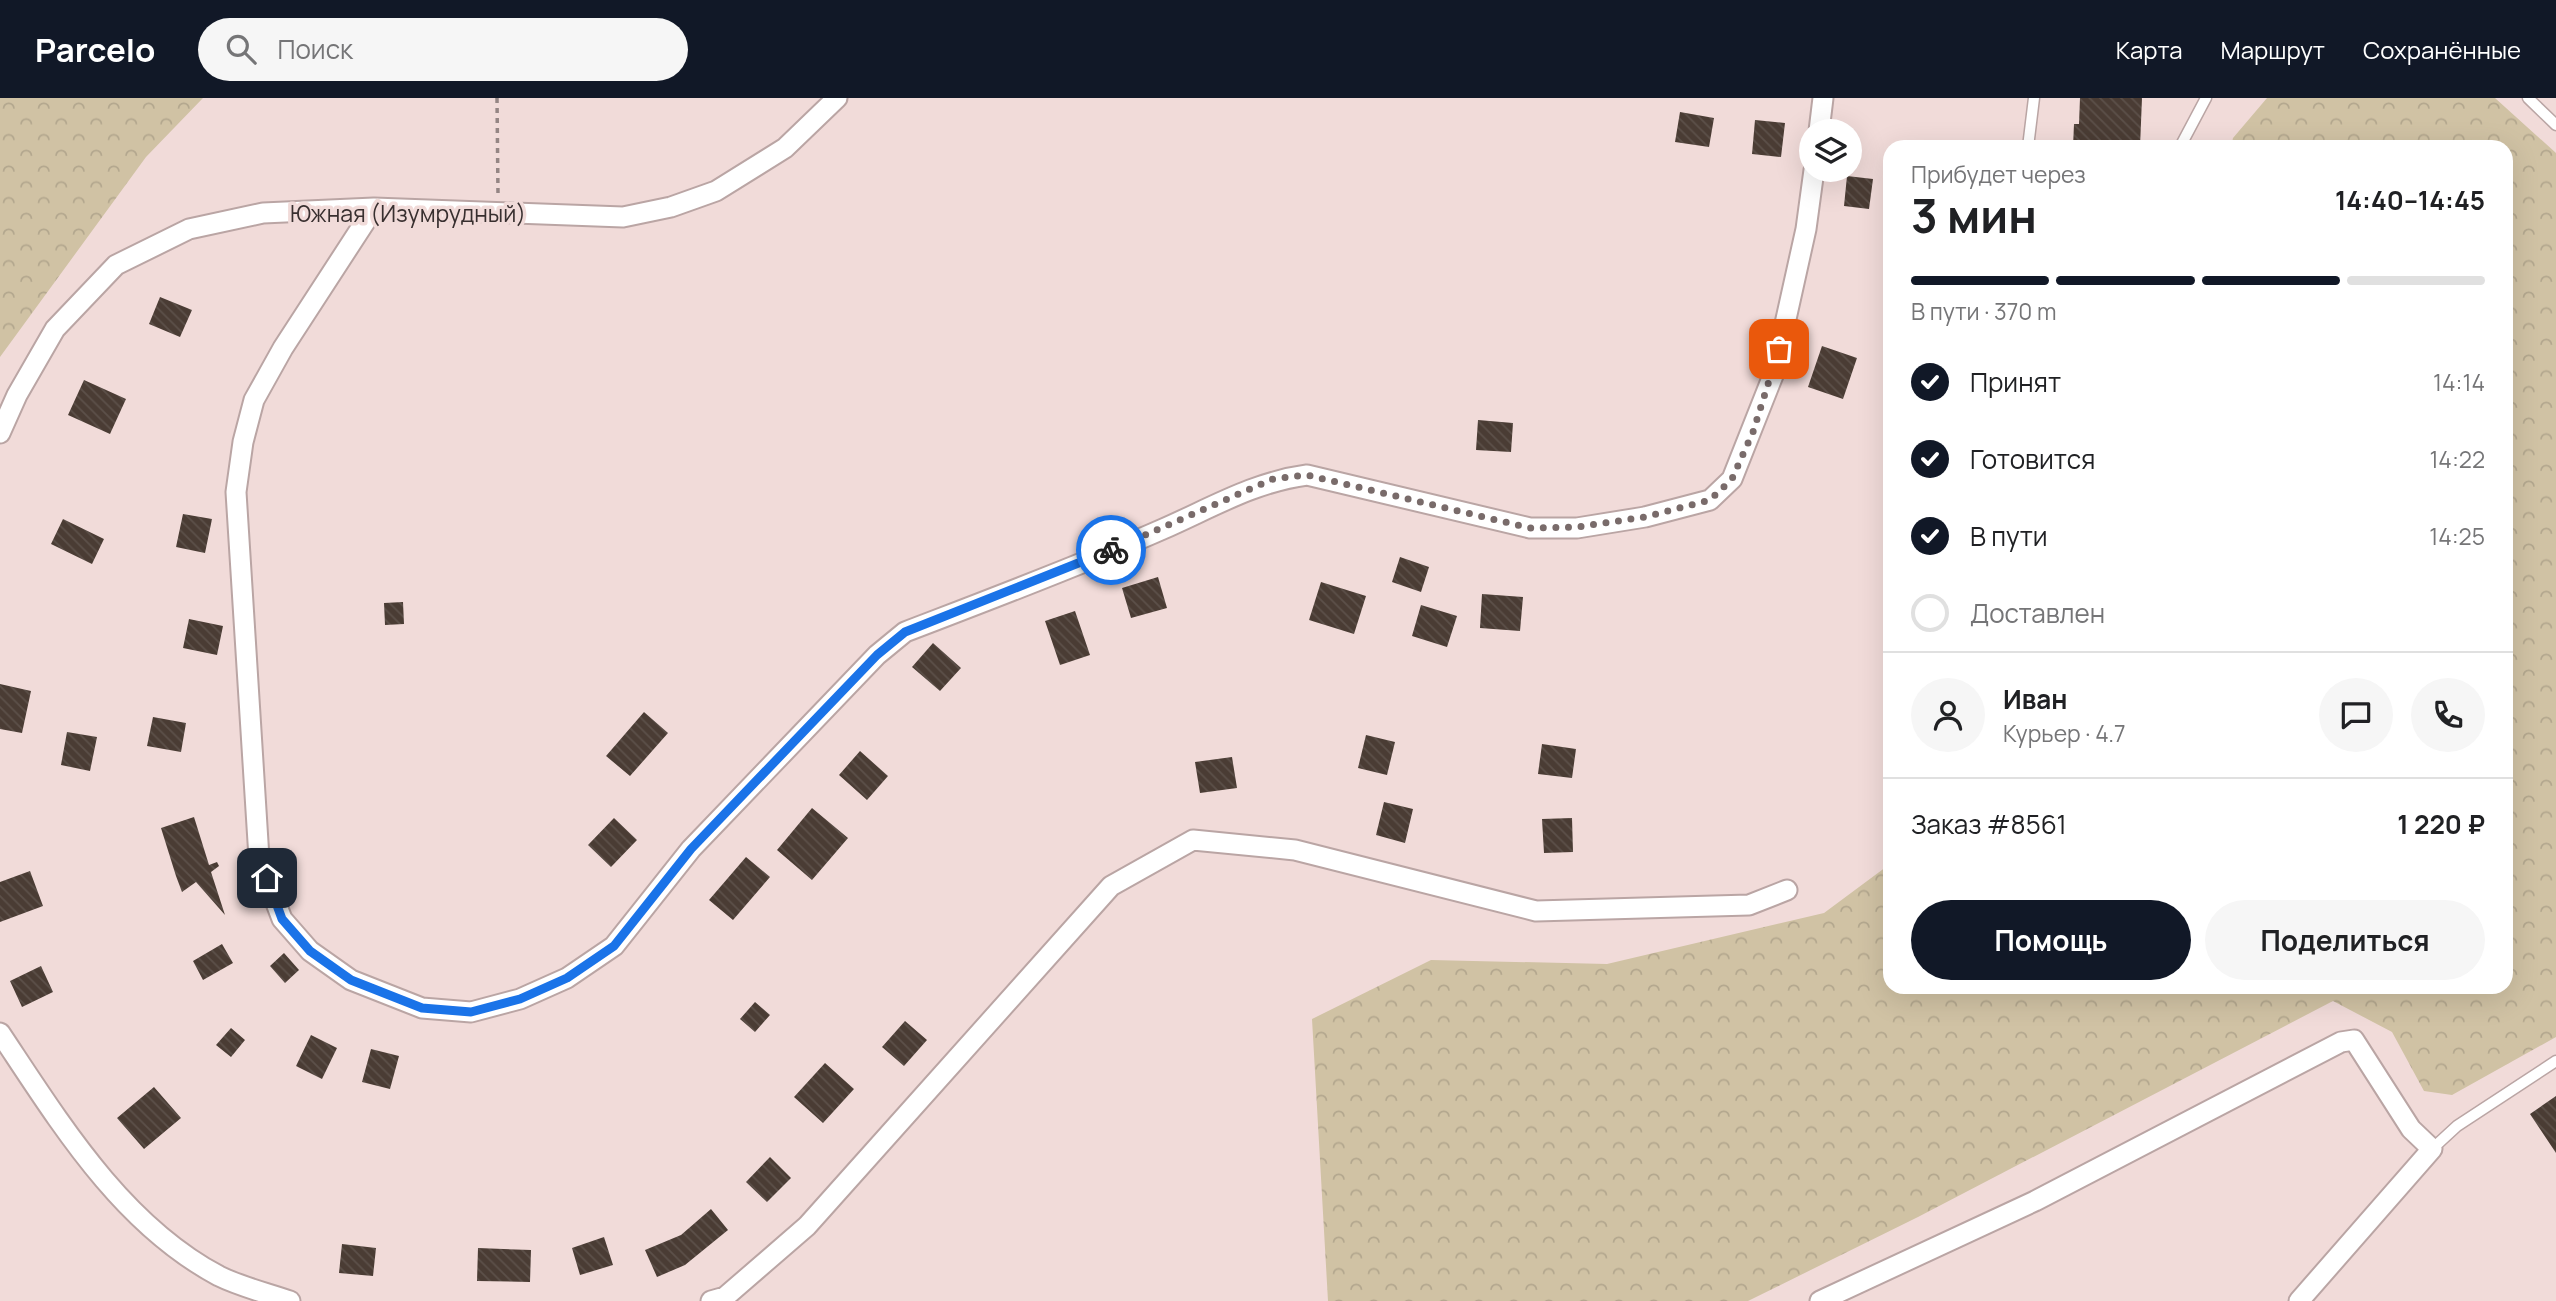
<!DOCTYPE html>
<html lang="ru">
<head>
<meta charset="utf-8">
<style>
  body { margin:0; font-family:Manrope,sans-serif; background:#f6f6f6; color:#202124; height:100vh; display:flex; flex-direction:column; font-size:26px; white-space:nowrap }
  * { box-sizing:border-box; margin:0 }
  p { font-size:23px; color:#757577 }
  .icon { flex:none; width:38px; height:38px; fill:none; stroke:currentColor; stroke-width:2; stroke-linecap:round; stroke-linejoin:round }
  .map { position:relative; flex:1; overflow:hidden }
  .drawer { position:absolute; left:1883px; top:42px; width:630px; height:854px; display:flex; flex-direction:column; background:#fff; border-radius:21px; box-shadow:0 7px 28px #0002 }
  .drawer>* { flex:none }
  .buttons { position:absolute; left:1799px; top:21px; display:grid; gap:14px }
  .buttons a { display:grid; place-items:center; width:63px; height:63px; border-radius:50%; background:#fff; box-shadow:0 7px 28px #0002; font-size:35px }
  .pin { position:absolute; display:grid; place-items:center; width:60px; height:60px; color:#fff; margin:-30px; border-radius:14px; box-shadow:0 4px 10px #0006 }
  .courier { position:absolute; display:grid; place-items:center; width:70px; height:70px; margin:-35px; border:5px solid #1a73e8; border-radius:50%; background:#fff; color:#222; box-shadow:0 2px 9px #0007 }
  .head em { font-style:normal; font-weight:700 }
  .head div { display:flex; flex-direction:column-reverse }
  .head { display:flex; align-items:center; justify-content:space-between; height:119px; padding:0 28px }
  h1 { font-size:46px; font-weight:700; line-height:52px }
  .bar { display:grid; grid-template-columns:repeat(4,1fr); gap:10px 7px; align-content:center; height:84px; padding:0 28px }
  .bar i { height:9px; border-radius:5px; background:#e0e0e0 }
  .bar .on { background:#111827 }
  .bar p { grid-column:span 4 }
  .line { display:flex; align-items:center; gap:18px; padding:0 28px; border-top:2px solid #e0e0e0 }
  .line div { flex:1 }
  .round { display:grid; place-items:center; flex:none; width:74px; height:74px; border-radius:37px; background:#f6f6f6 }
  ol { padding:0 28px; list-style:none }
  li { display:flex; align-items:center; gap:21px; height:77px }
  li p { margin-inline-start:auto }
  li .icon { padding:7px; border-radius:50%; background:#111827; color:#fff; stroke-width:4 }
  li:last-child { color:#757577 }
  li i { width:38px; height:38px; border:4px solid #e0e0e0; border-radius:50% }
  .button { display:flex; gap:14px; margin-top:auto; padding:14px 28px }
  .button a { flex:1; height:80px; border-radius:42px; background:#111827; color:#fff; font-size:28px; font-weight:700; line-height:80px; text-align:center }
  .button a+a { background:#f6f6f6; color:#202124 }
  header { display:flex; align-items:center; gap:42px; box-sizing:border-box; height:98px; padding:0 35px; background:#111827; color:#fff }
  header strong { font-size:33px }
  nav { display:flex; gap:38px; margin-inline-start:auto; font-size:24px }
  .search { width:490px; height:63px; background:#f6f6f6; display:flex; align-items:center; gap:18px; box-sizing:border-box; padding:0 24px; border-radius:38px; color:#757577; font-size:26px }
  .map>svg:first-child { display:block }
  .forest { fill:url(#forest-crowns) }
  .building { fill:url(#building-back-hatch) }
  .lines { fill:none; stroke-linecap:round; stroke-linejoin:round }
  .service-casing { stroke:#baa5a4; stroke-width:13 }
  .minor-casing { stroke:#baa5a4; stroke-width:23 }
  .path { stroke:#948584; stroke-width:3.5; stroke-dasharray:5 5; stroke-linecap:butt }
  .service { stroke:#fff; stroke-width:10 }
  .minor { stroke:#fff; stroke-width:19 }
  .done { stroke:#796b6a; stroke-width:7; stroke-dasharray:0 12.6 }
  .route { stroke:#1a73e8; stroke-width:9 }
  .labels { text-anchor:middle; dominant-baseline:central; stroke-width:7; stroke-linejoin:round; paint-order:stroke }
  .street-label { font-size:23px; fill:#382f2f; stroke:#f1dbd9 }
</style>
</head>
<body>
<header>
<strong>Parcelo</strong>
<div class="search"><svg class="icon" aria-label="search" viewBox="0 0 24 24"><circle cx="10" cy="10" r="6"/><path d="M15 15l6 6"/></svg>Поиск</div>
<nav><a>Карта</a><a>Маршрут</a><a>Сохранённые</a></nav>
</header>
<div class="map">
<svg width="2556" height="1203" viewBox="0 0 2556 1203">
  <defs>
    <pattern id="forest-crowns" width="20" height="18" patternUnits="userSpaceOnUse" patternTransform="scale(1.75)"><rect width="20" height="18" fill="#d0c2a4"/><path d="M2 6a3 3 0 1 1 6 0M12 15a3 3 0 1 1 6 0" fill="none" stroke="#b3a78e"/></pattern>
    <pattern id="building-back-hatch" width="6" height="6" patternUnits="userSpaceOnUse" patternTransform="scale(1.75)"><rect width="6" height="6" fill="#4a3c34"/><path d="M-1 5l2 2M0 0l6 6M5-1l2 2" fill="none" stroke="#5c5049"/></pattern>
  </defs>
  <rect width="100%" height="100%" fill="#f1dbd9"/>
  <path class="forest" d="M0 0H203L146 59 0 259Z
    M2267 0H2495L2556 55V939L2452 997 2424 993 2392 934 2333 903 1918 1119 1748 1203H1328L1312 921 1431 862 1607 866 1824 815 1890 766V889H2506V49H2231L2233 40Z"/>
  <path class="building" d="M2080 0H2142L2140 49H2073L2074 26H2079Z
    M1680 14 1714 20 1709 49 1675 44Z
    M1755 22 1785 25 1781 59 1752 56Z
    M1847 78 1873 81 1869 111 1844 108Z
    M160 199 192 212 180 239 149 226Z
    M1822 248 1857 260 1843 301 1808 289Z
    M84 282 126 301 110 336 68 317Z
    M1478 322 1513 325 1511 354 1476 352Z
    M183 416 212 421 205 455 176 449Z
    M63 421 104 441 92 466 51 446Z
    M1400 459 1429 469 1421 494 1392 484Z
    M1158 479 1167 510 1131 520 1122 490Z
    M1321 484 1366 498 1354 536 1309 522Z
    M1482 496 1523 499 1520 533 1480 530Z
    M403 504 404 526 385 527 384 505Z
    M1421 507 1457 518 1447 549 1412 538Z
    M1075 513 1090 557 1060 567 1045 523Z
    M189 521 223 528 217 557 183 550Z
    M933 545 961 570 940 593 912 569Z
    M0 586 31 593 22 635 0 631Z
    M644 614 668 635 630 678 606 658Z
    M153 619 186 625 181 654 147 648Z
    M67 634 97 639 90 673 61 667Z
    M1366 637 1395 644 1387 677 1358 670Z
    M1542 646 1576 651 1572 680 1538 676Z
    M860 653 888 678 867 702 839 677Z
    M1232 659 1237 690 1200 695 1195 664Z
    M1384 704 1413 711 1405 745 1376 737Z
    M812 710 848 740 812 782 777 752Z
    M194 719 209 767 217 764 219 768 211 774 225 817 196 784 182 794 176 778 161 730Z
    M614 720 637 742 611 769 588 747Z
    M1572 720 1573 754 1544 755 1542 721Z
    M746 759 770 779 733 822 709 802Z
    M30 773 43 808 0 824V784Z
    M222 846 233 865 203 882 193 863Z
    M284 855 299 872 285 885 270 868Z
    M41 868 53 894 22 909 10 883Z
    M755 904 770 917 755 934 740 921Z
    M905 923 927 942 904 968 882 949Z
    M231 930 245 942 231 959 216 947Z
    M311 937 337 950 322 981 296 968Z
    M371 951 399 958 390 991 362 984Z
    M825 965 854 991 823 1025 794 999Z
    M154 989 181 1020 144 1051 117 1020Z
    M2556 998V1055L2530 1016Z
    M770 1059 791 1080 767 1104 746 1084Z
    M711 1111 728 1132 685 1167 657 1179 645 1152 681 1137Z
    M604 1139 613 1167 580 1177 572 1150Z
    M342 1146 376 1150 373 1178 339 1175Z
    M478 1150 531 1152 530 1184 477 1183Z"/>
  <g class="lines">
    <g class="service-casing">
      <path id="service" d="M2528 0 2556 27
        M2028 49 2034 0
        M2180 49 2206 0
        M2432 1051 2457 1028 2556 963"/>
    </g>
    <g class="minor-casing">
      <path id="minor" d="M1819 33 1823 0
        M374 110 283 250 254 302 243 344 236 394 259 760 282 821 310 853 351 882 422 910 471 914 520 901 567 880 614 848 691 751 877 557 905 534C991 501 1079 468 1163 431 1211 410 1254 384 1307 377L1530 430H1577L1645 419 1710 402 1732 381 1774 275 1806 131 1814 72
        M0 335 17 297 55 231 116 167 189 131 263 115 374 110 623 119 671 109 716 93 785 50 837 0
        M0 935C60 1025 121 1126 219 1178 241 1189 267 1195 290 1203
        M711 1203 725 1199 807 1128 1111 788 1193 742 1295 752 1536 813 1749 807 1787 792
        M1820 1203 2035 1103 2341 944 2354 942 2411 1031 2432 1051 2299 1203"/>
    </g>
    <path class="path" d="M497 0 498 96"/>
    <use href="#service" class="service"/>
    <use href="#minor" class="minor"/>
  </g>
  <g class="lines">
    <path class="done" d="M1111 452 1273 381 1307 377 1530 430 1577 429 1645 419 1710 402 1732 381 1753 334 1779 251"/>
    <path class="route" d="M267 780 282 821 310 853 351 882 422 910 471 914 520 901 567 880 614 848 691 751 877 557 905 534 1111 452"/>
  </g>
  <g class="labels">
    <g class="street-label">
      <text x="408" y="115">Южная (Изумрудный)</text>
    </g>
  </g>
</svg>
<div class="buttons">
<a><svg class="icon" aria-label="layers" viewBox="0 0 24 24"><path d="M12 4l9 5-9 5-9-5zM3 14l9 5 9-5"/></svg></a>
</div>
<div class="pin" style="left:1779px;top:251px;background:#ea580c"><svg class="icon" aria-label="bag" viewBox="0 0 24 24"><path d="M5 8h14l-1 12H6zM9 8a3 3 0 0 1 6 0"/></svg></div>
<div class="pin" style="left:267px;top:780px;background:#1f2937"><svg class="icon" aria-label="home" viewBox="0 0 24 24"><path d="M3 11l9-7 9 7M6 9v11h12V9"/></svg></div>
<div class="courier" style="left:1111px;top:452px"><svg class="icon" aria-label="bike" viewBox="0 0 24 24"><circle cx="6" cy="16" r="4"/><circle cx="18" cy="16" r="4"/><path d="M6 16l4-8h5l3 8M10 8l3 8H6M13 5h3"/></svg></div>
<section class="drawer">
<div class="head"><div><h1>3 мин</h1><p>Прибудет через</p></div><em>14:40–14:45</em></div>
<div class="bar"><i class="on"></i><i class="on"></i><i class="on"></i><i></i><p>В пути · 370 m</p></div>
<ol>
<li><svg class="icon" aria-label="check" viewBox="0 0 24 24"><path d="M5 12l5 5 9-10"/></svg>Принят<p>14:14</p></li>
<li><svg class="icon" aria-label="check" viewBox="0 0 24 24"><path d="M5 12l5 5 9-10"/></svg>Готовится<p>14:22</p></li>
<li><svg class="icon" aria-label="check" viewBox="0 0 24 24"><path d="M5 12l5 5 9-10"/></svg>В пути<p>14:25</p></li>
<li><i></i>Доставлен</li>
</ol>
<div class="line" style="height:126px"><a class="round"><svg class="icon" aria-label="person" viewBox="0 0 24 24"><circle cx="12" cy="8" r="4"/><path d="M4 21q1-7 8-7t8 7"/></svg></a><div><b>Иван</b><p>Курьер · 4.7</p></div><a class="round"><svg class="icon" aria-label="chat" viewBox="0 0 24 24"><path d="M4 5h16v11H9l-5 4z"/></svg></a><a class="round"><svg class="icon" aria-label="phone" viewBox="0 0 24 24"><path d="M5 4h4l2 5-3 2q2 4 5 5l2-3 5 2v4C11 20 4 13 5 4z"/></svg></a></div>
<div class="line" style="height:91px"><div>Заказ #8561</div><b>1 220 ₽</b></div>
<div class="button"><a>Помощь</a><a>Поделиться</a></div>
</section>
</div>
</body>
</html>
